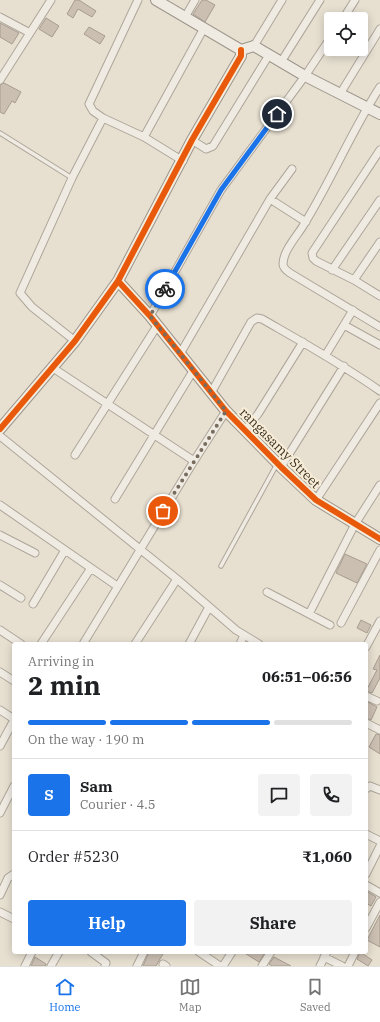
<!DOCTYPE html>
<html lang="en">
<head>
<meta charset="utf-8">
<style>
  body { margin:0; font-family:"IBM Plex Serif",serif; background:#f2f2f2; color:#202124; height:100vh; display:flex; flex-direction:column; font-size:15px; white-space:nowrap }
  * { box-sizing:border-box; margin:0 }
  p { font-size:13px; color:#757577 }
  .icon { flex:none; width:22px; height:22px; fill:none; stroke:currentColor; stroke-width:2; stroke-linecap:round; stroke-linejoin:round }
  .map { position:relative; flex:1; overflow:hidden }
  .drawer { position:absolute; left:12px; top:642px; width:356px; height:312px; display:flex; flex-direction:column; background:#fff; border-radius:4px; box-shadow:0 2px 10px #0003 }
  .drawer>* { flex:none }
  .controls { position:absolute; left:324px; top:12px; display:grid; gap:8px }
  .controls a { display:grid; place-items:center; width:44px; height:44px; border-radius:4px; background:#fff; box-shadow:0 2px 10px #0003; font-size:20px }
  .pin { position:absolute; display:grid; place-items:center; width:34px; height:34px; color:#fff; margin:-17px; border:2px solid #fff; border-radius:50%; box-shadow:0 1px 4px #0007 }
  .courier { position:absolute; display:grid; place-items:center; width:40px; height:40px; margin:-20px; border:3px solid #1a73e8; border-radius:50%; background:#fff; color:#222; box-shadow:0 1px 5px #0007 }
  .summary em { font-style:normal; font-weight:700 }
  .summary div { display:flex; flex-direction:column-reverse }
  .summary { display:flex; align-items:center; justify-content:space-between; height:68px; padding:0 16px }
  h1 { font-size:26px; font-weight:700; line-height:30px }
  .bar { display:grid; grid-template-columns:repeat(4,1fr); gap:6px 4px; align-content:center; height:48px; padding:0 16px }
  .bar i { height:5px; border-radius:3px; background:#e0e0e0 }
  .bar .current { background:#1a73e8 }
  .bar p { grid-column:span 4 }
  .line { display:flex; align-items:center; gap:10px; padding:0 16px; border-top:1px solid #e0e0e0 }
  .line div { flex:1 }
  .round { display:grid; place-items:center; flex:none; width:42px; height:42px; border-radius:4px; background:#f2f2f2 }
  .button { display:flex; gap:8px; margin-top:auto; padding:8px 16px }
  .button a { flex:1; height:46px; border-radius:4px; background:#1a73e8; color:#fff; font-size:16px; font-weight:700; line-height:46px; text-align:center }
  .button a+a { background:#f2f2f2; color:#202124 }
  .tabs { display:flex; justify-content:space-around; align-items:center; height:56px; border-top:1px solid #e0e0e0; background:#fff; font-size:11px; color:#757577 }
  .tabs a { display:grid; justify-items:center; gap:2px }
  .tabs .current { color:#1a73e8 }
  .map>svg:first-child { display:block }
  .building { fill:#cbbfb2; stroke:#a89c90 }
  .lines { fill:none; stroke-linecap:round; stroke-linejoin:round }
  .lane-casing { stroke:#ada599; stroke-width:5.5 }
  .street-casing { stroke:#ada599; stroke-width:9 }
  .secondary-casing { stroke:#9c958a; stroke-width:12 }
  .lane { stroke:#efebe3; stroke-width:3.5 }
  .street { stroke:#efebe3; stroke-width:7 }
  .secondary { stroke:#efebe3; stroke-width:10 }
  .cycleway-casing { stroke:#f7eed8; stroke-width:8 }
  .cycleway { stroke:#e8590c; stroke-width:6 }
  .done { stroke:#786c5e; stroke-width:4; stroke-dasharray:0 7.2 }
  .route { stroke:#1a73e8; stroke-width:5 }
  .labels { text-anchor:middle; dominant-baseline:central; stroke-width:4; stroke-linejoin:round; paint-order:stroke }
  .street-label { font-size:13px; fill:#3d2e20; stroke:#f7eed8 }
</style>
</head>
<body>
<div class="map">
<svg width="380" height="966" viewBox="0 0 380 966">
  <rect width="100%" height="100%" fill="#e7e0d1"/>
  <path class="building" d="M75 0H79L96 11 92 17 78 9 73 18 67 14Z
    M202 0H206L215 5 205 22 193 14Z
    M46 18 59 26 52 37 39 29Z
    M0 23 19 33 12 44 0 37Z
    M89 27 105 36 100 44 84 34Z
    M4 83 21 92 15 103 12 101 4 114 0 112V85Z
    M345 554 367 564 357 583 336 573Z
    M361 620 371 625 367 633 357 628Z
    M380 655V678L372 693 366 691 377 670 373 669Z
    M366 701 377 707 371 720 366 718Z
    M376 734 380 735V754L369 747Z
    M366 891 376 897 371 906 366 903Z
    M380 915V947L367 940Z
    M149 952H164L156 966H143Z
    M243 952H261L264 954 259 962Z
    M360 952 372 960 368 966 357 959Z
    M35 957 46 964V966H31Z
    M274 957 291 966H272L269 964Z"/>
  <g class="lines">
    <g class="lane-casing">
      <path id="lane" d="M0 133 72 178
        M221 566 277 464"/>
    </g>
    <g class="street-casing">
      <path id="street" d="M138 0 89 104 93 111 103 118 144 137 183 161
        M0 17 30 33
        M185 17 195 0
        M343 19 355 0
        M254 46 282 0
        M281 62 320 0
        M0 80 51 0
        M380 87C351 132 331 181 303 226 297 236 283 251 283 264 283 268 287 271 290 273L380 327
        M340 94 380 29
        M144 137 204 28
        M192 140 206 149 213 146 269 55
        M380 150 312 253 313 258 316 261 354 280 380 296
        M270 199 306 222
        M332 270 380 200
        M354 280 380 242
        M150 316 221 190 305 76 331 37
        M344 325 380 345
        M75 341 32 307 20 293 72 178 103 118
        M180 354 270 199 292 169
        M325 356 353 310
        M53 368 194 461
        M211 393 251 322 257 318 262 319C302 342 342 364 380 391
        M246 429 258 414 303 342
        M0 436 177 579 236 630 259 644
        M75 455 157 326
        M281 467 344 366
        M115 499 193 371
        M316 500 380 403
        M0 505 117 586
        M0 535 35 553
        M0 585 21 598
        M267 592 330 625
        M33 604 65 550
        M309 614 355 524 380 485
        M341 623 380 550
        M0 630 21 644
        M41 644 91 568
        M83 644 194 461 226 411
        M135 644 177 579
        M189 644 209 607
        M240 644 244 635
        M366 647 380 621
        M0 672 14 681
        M366 696 377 701
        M0 710 14 719
        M366 723 380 730
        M0 746 14 720
        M366 789 370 786 380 790
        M0 813 14 786
        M366 834 380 841
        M366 874 380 846
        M366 885 380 893
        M0 895 8 878 14 874
        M0 912 14 919
        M366 928 380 902
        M91 952 106 963 105 966
        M199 952 220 966
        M324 957 342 966
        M163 964 166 966
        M25 966 32 952
        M51 966 59 952
        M137 966 144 952
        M223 966 232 952
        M262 966 271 952
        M320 966 327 952
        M348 966 355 952"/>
    </g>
    <g class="secondary-casing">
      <path id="secondary" d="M156 0 241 50
        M241 50 254 46 305 76 380 114
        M118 281 150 316 226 411 281 467 316 500 380 539
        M0 429 75 341 118 281 192 140 241 56V50"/>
    </g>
    <use href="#lane" class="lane"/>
    <use href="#street" class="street"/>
    <use href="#secondary" class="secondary"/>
    <g class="cycleway-casing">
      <path id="cycleway" d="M118 281 150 316 226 411 281 467 316 500 380 539
        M0 429 75 341 118 281 192 140 241 56V50"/>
    </g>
    <use href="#cycleway" class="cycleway"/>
  </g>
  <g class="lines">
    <path class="done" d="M163 511 226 411 150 316 165 289"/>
    <path class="route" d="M165 289 221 190 277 114"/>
  </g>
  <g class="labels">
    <g class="street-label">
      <text transform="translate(280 448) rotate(45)">rangasamy Street</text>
    </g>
  </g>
</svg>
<div class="controls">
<a><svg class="icon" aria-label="locate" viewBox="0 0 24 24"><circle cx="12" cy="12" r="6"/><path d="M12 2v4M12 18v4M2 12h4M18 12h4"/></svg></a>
</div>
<div class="pin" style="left:163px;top:511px;background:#ea580c"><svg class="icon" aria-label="bag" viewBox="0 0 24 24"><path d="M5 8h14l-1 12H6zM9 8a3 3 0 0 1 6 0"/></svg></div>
<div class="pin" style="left:277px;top:114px;background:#1f2937"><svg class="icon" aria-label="home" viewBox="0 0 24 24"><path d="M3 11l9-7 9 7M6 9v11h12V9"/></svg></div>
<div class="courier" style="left:165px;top:289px"><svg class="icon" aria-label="bike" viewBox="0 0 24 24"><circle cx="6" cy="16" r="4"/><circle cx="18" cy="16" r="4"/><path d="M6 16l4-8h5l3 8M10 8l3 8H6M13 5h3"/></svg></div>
<section class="drawer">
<div class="summary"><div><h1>2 min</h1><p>Arriving in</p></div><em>06:51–06:56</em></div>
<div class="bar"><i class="current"></i><i class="current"></i><i class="current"></i><i></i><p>On the way · 190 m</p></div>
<div class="line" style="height:72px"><b class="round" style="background:#1a73e8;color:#fff">S</b><div><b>Sam</b><p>Courier · 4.5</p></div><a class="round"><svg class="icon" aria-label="chat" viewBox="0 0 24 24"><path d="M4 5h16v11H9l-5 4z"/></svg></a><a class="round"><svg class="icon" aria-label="phone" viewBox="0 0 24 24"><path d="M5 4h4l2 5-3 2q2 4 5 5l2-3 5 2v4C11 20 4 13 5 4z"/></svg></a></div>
<div class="line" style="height:52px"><div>Order #5230</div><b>₹1,060</b></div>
<div class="button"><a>Help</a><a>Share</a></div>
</section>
</div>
<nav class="tabs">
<a class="current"><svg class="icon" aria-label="home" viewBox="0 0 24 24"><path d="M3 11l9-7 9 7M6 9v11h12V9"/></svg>Home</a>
<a><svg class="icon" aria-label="map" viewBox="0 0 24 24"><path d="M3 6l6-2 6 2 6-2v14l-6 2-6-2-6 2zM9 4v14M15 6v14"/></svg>Map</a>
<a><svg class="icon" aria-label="saved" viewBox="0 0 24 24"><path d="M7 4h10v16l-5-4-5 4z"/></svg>Saved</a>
</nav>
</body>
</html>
